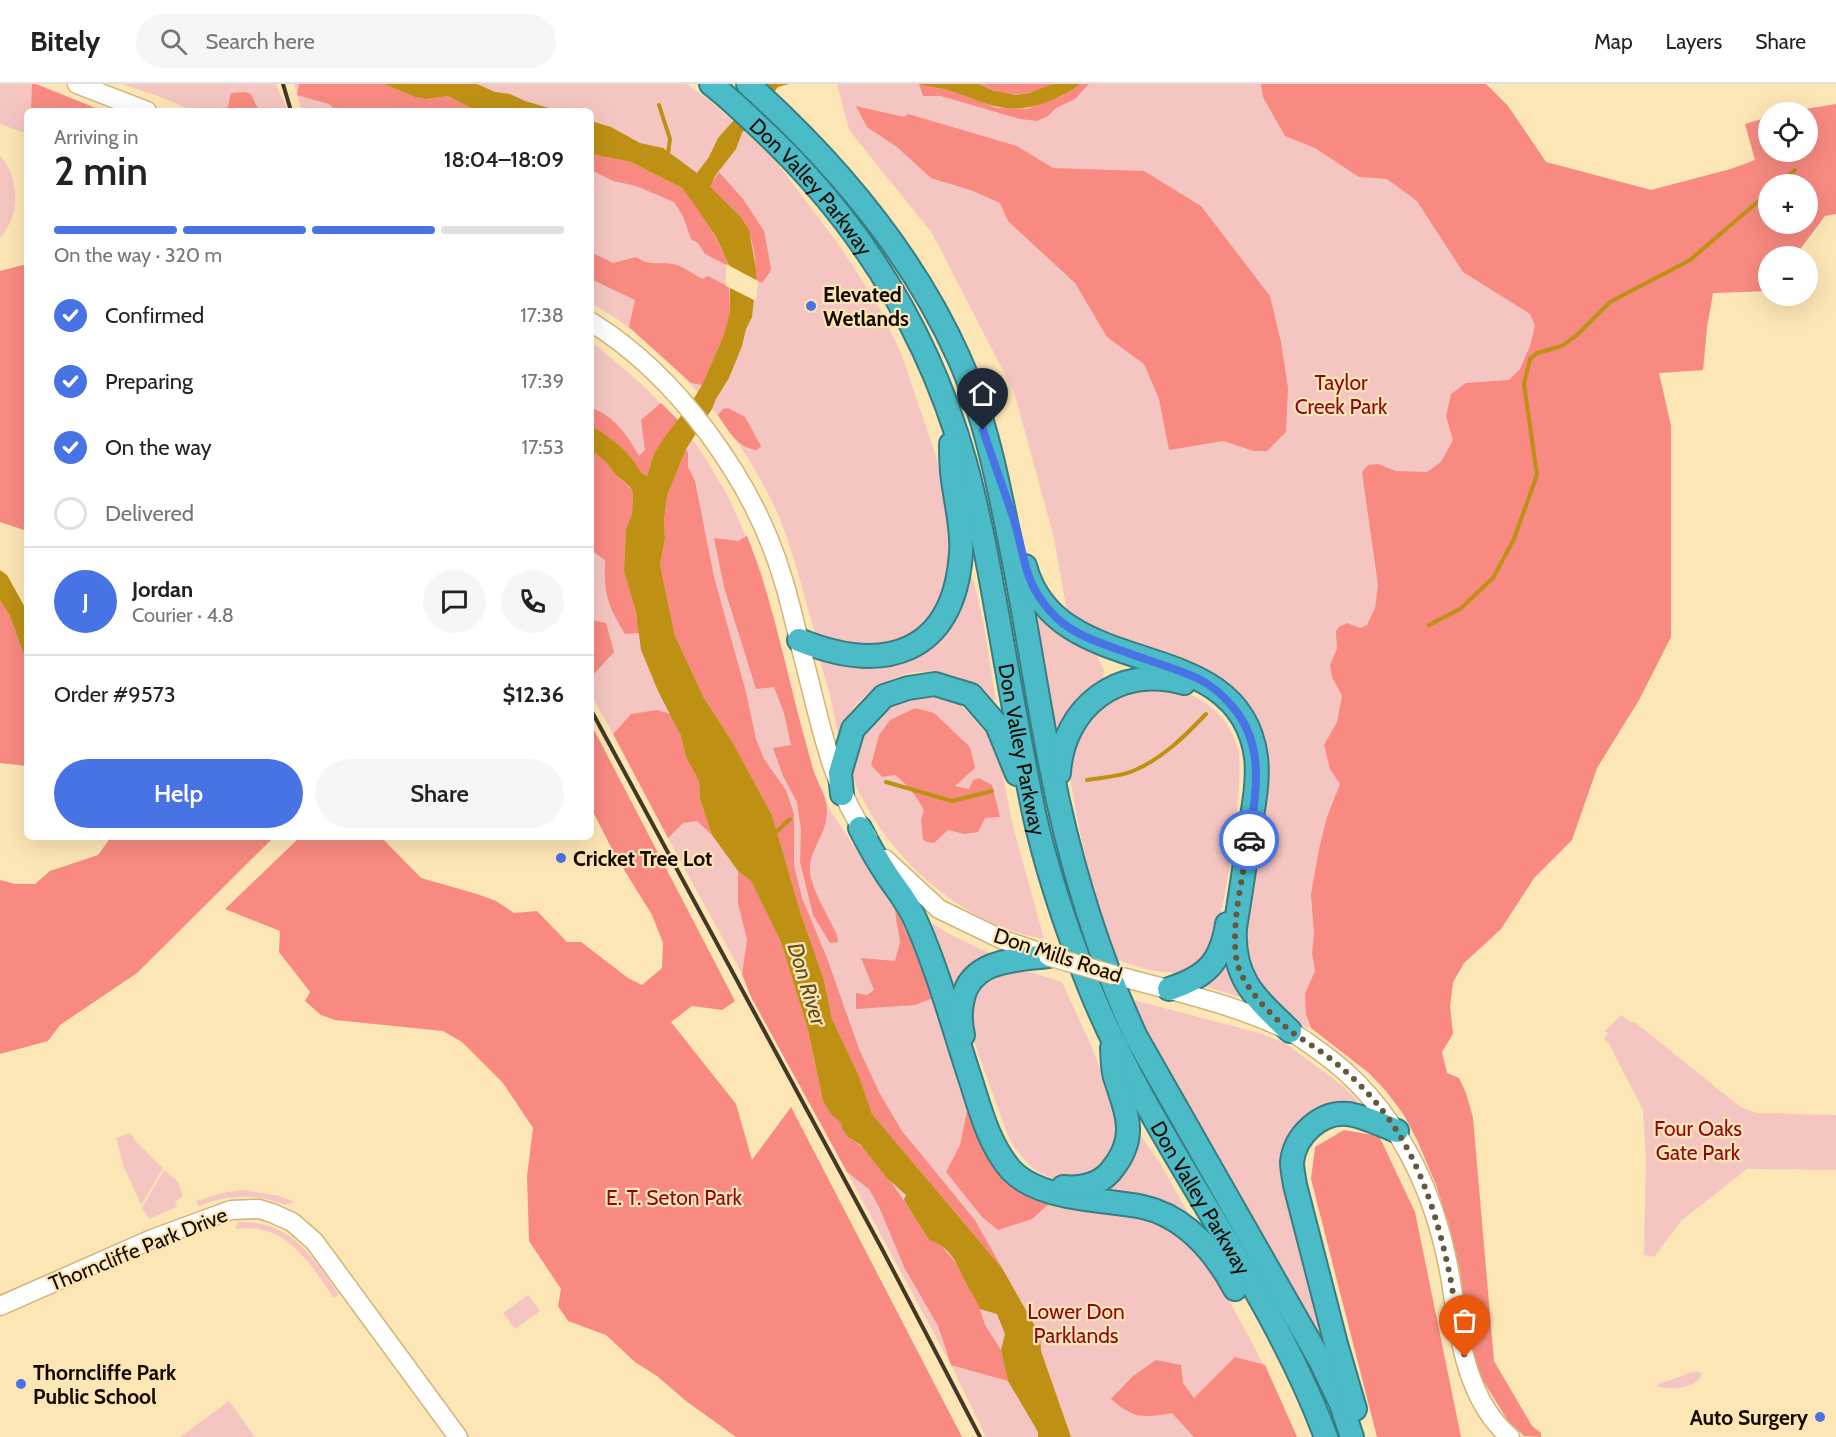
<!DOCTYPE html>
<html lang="en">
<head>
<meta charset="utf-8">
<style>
  body { margin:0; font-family:Cabin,sans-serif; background:#f6f6f6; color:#222; height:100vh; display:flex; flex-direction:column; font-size:22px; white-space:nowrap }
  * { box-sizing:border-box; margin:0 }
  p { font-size:20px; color:#767676 }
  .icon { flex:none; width:33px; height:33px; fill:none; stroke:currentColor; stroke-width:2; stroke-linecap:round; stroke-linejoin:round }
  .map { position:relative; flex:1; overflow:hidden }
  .drawer { position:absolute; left:24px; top:24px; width:570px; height:732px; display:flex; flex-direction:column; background:#fff; border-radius:9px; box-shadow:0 6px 24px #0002 }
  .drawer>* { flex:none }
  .fabs { position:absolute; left:1758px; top:18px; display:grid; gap:12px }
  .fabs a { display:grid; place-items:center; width:60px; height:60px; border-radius:50%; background:#fff; box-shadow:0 6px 24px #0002; font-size:30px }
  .pin { position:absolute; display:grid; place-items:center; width:51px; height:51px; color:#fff; margin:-62px -26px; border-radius:50% 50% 50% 0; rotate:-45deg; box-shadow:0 0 6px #0007 }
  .pin .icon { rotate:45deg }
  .courier { position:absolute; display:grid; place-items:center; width:60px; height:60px; margin:-30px; border:4px solid #4873e5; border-radius:50%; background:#fff; color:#222; box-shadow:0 2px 8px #0007 }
  .headline em { font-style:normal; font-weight:600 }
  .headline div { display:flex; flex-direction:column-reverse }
  .headline { display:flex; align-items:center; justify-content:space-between; height:102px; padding:0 30px }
  h1 { font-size:39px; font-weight:600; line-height:45px }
  .bar { display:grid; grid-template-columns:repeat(4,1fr); gap:9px 6px; align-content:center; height:72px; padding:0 30px }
  .bar i { height:8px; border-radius:4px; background:#e0e0e0 }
  .bar .selected { background:#4873e5 }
  .bar p { grid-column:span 4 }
  .line { display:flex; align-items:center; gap:15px; padding:0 30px; border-top:2px solid #e0e0e0 }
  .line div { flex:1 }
  .round { display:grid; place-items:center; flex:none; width:63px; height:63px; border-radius:32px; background:#f6f6f6 }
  ol { padding:0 30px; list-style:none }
  li { display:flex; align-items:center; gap:18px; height:66px }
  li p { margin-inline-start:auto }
  li .icon { padding:6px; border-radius:50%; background:#4873e5; color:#fff; stroke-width:4 }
  li:last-child { color:#767676 }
  li i { width:33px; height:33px; border:3px solid #e0e0e0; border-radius:50% }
  .action { display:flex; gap:12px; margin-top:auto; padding:12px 30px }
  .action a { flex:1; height:69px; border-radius:36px; background:#4873e5; color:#fff; font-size:24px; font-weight:600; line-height:69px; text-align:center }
  .action a+a { background:#f6f6f6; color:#222 }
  header { display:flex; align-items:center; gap:36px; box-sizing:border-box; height:84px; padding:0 30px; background:#fff; border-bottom:2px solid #e0e0e0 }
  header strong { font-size:28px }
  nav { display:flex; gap:33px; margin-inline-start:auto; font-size:21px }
  .search { width:420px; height:54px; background:#f6f6f6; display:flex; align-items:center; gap:15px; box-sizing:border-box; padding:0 21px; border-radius:33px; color:#767676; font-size:22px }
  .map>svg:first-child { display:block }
  .green { fill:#f5c6c1; fill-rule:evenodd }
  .forest { fill:#f88a81; fill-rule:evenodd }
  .water { fill:#be9115 }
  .pier { fill:#fde6b5 }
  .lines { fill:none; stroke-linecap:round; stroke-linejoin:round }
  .stream { stroke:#be9115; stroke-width:4 }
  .secondary-casing { stroke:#d1b578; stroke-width:21 }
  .highway-casing { stroke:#387d82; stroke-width:26 }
  .secondary { stroke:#fff; stroke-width:18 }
  .highway { stroke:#4bbbc8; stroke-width:22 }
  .rail { stroke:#443725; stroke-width:4 }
  .secondary-bridge-casing { stroke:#d1b578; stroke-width:21; stroke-linecap:butt }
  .secondary-bridge { stroke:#fff; stroke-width:18 }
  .done { stroke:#66573f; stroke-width:6; stroke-dasharray:0 10.8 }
  .route { stroke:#4873e5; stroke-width:8 }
  .poi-dot { fill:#4873e5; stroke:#fde6b5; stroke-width:2 }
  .labels { text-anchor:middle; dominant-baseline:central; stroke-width:4.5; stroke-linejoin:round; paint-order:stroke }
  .street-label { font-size:21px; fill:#140a00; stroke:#fde6b5 }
  .poi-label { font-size:21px; font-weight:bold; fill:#140a00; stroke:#fde6b5; text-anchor:start }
  .park-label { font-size:21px; fill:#910613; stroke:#fde6b5 }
  .water-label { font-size:22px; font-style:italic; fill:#5f4c20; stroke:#fde6b5 }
</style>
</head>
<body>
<header>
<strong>Bitely</strong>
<div class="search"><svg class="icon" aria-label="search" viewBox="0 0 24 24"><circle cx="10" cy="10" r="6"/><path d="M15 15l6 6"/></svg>Search here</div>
<nav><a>Map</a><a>Layers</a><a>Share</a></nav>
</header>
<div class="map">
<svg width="1836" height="1353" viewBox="0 0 1836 1353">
  <rect width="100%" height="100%" fill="#fde6b5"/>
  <path class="green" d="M0 0H36L103 27H27V50L0 40Z
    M122 0H276L288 27H193L158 12Z
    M294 0H686L709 16 773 74 837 158 877 219 901 269 936 372 945 417 950 456V489L933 533 905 556 865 564 816 552C803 510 794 467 776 426 743 354 691 293 629 244 617 234 604 227 591 219V27H302Z
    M837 0H1486L1508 22 1546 78 1651 106 1731 85 1755 76 1768 140 1795 172H1768V207L1713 209 1707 243 1703 286 1659 289 1671 342V553L1639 616 1597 684 1572 756 1534 794 1501 845 1464 879 1453 898 1450 922 1453 950 1305 943 1264 912 1245 873 1243 845 1264 667 1256 641 1147 567 1077 537 1067 528 1054 454 1014 308 932 149 849 46Z
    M0 71C20 95 21 130 0 154Z
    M591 257 637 296 678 336 704 372 728 412 761 487 805 655 814 688 825 715 831 727 871 789 894 820 911 858 969 1017 1050 1119C1090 1127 1143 1130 1178 1151 1207 1169 1221 1202 1237 1231 1259 1271 1280 1311 1297 1353H986L951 1281 847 1088 853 1093 774 944 742 890 668 754 659 705 623 638 613 650 591 611V590L593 591 591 573ZM905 1185 970 1286 951 1281 938 1242Z
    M969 484C984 526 988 573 996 616L992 617C944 564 864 587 838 650L830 611 819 573 902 575Z
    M1030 518C1051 545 1064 554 1095 568L1104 586 1103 596 1083 611 1061 642H1057L1054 632Z
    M1175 604C1205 615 1229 632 1238 665 1246 692 1223 847 1208 871 1205 876 1196 883 1191 885 1168 895 1137 882 1115 875 1098 823 1083 771 1074 716 1073 705 1068 691 1069 680 1072 654 1099 615 1125 608 1141 604 1160 605 1175 604Z
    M929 610 954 616 964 624 997 661 1012 738 1044 855C973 843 907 790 871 730 864 717 854 703 853 688 852 681 854 673 854 665H858C865 648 878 624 897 618 907 614 918 613 929 610ZM915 624 954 702 969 705 964 750 948 746 941 753C927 731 916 707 895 691L882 693 871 681 890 636Z
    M921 833 955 853 1000 874 954 916Z
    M1229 867 1240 908V913L1197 900Z
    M1015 886 1033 889 1062 898C1077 932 1127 1029 1116 1062 1112 1072 1100 1082 1093 1091 1083 1092 1070 1095 1059 1095 1035 1093 1016 1069 1007 1049L969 944 973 912 984 897 998 889Z
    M1134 916 1259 949 1285 959 1343 1002 1358 1017 1354 1026 1291 1056 1327 1267 1157 966 1133 920Z
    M1621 931 1630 938H1635L1739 1022 1756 1029 1836 1031V1086L1747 1085 1681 1137 1654 1173 1644 1171 1646 1075 1643 1026 1608 958 1604 955 1608 949 1605 947Z
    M130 1049 137 1059 163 1084 141 1121 124 1083 116 1054Z
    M1142 1053 1161 1081 1194 1140 1109 1107V1103C1127 1089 1130 1075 1137 1054Z
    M164 1086 178 1098 183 1112 175 1118 177 1123 149 1135 142 1124Z
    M243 1106 279 1112 295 1118 286 1121C257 1110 230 1110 200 1122H198L196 1117 222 1109Z
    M238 1138C292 1137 310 1171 339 1210L334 1214C308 1177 286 1138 235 1145Z
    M528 1211 540 1227 515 1245 503 1229Z
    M1696 1287 1702 1290C1697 1305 1669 1307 1657 1302L1658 1300Z
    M229 1317 255 1353H180Z"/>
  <path class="forest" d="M32 0H36L103 27H31Z
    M299 0H384L415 13 426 15 448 12 477 27H337L329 20 297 11Z
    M919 0 952 7 997 24 1027 25 1062 12 1080 0H1089L1075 15 1056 24 1048 32 1037 37 1020 35 941 12H923Z
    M979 0H1053C1036 8 1015 14 997 8 991 6 985 2 979 0Z
    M1261 0H1486L1508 22 1546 78 1651 106 1731 85 1755 76 1745 40 1768 33V68H1808V28H1787L1836 20V130L1825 132 1795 172H1768V207L1713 209 1707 243 1703 286 1659 289 1671 342V553L1639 616 1597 684 1572 756 1534 794 1501 845 1464 879 1453 898 1450 922 1453 950 1442 968 1447 989 1459 994 1466 1009 1473 1034 1494 1277 1532 1342 1541 1349V1353L1524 1352 1508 1337 1482 1295 1470 1259 1460 1186 1450 1144 1436 1101 1418 1058 1404 1031 1386 1007 1369 989 1311 944 1306 930 1305 910 1315 887 1312 869 1314 850 1311 810 1319 765 1327 733 1340 700 1330 685 1324 661 1337 638 1342 612 1332 593 1330 581 1337 565 1336 547 1339 543 1347 539 1360 544 1367 541 1375 524 1378 501 1362 388 1368 381 1378 380 1396 387 1427 388 1441 378 1453 356 1446 332 1451 310 1466 299 1509 296 1520 285 1530 262 1535 241 1530 230 1463 188 1417 117 1387 95 1359 93 1315 64 1285 52 1263 13ZM1768 100H1808V140H1768Z
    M245 8 251 10 259 27H227L231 9Z
    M856 22 904 33 908 30 1017 62 1053 84 1144 87 1201 122 1270 212 1281 258 1288 304 1286 348 1267 367H1254L1223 357 1169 366 1159 315 1144 280 1107 253 1075 199 1008 137 1000 119 973 107 931 94 897 63 867 43Z
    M591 70 631 78 682 104 700 127 716 154 730 183 705 170 698 159 691 155 683 132 674 118 636 102 613 97 591 86Z
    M719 88 743 115 764 147 771 184 770 188 762 199 756 196C756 173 753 146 737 129 729 120 718 113 709 103Z
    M591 168 613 179 636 173C653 184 661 176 677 181 686 184 694 191 703 195L708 192 729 203 730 228 723 253 702 301 691 299 629 243 635 216 595 197 591 198Z
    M27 180V447L0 438V187Z
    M661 319 678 336 654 370 647 392C637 389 633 376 625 368 615 357 603 349 591 342V324C614 331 628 352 639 372L645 366 641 336Z
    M728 324 745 333 761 362 757 366C737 364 728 346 718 331L723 325Z
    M686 365 688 369V383L695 397 714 493 746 608 756 655 764 675 786 706 794 730V781L802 814 827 874 859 965 880 1010 902 1047 975 1136 1002 1184 872 1030 859 992 832 935 824 896 800 827 772 731 733 659 704 614 675 552 660 481 665 456 664 438 667 412Z
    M591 366 606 378 615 390 630 404 633 410 632 430 626 445 624 486 630 501 640 549 625 550C607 520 604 511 605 476L591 466Z
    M747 452C773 517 786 586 804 653 808 665 810 677 814 688 817 697 822 705 825 714 834 747 808 762 810 788 812 807 829 833 837 851L838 858 830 859 813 831 800 778 801 746 797 718 783 692 773 664 791 661 784 629 774 603 756 605 724 503 714 454 738 457Z
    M0 517 9 530 27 579V682L0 679Z
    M591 536 606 539 614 568 593 591 591 590Z
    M915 624 934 629 970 663 975 684 955 702 969 705 973 696 979 694 992 701 1000 733 985 734 978 748 964 750 948 746 934 759 927 758 923 756 921 736 924 726C916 712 908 701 895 691L882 693 871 681 879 651 890 636Z
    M657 626 671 630 681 652 686 673 699 697 700 715 712 751 697 737 683 739 668 754 613 650 631 630Z
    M591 640 735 917 722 926 692 922 671 938 736 1020 752 1076 791 1023 962 1353H736L686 1317 657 1292 635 1278 606 1251 568 1237 558 1222 561 1205 529 1157 527 1092 533 1044 503 999 462 958 443 947 335 936 321 931 305 917 310 908 279 868 280 847 225 825 300 753H381L421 794 477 810 496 817 514 829 537 827 567 858H581L628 894 642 901 662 884 663 859 652 831 615 771 591 724Z
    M111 753H274L137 889 60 941 48 957 0 970V796L15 800H35L50 787 98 771Z
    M738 787 751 797 781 858 808 946 823 1017 831 1030 841 1039C843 1054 857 1057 866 1066 890 1094 910 1125 929 1156L939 1159 961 1185 964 1194 976 1213 985 1241 1001 1266 1008 1297 951 1281 938 1242 905 1185 879 1123 869 1105 847 1088 751 913 742 890 747 856 738 819Z
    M894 820 911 858 933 914 915 921 856 925V909L867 911 874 906 861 874 895 877 900 858Z
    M969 1017 1050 1119 1032 1135 998 1146 982 1133 946 1088 960 1061Z
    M1344 1046 1379 1052 1415 1128 1461 1353H1377L1311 1095 1315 1063Z
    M1235 1273 1265 1281 1297 1353H1194L1172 1329C1142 1334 1134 1335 1111 1315L1133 1292 1156 1276 1181 1281 1183 1299 1194 1314Z"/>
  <path class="water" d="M384 0H477L495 8 510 10 525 17 559 27H477L448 12 426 15 415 13Z
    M766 0H789L778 3 742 49 736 65 715 92 710 103 740 132 749 146 756 185V196L752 233 746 245 742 262 729 294 716 315 712 325 686 365 667 412 664 438 665 455 660 481 675 552 704 614 733 659 772 731 800 827 824 896 832 935 859 992 872 1030 1002 1184 1040 1251 1041 1267 1071 1353H1038V1348L1008 1297 1001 1266 1005 1250 997 1230 980 1225C976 1214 969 1206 964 1195 956 1177 949 1162 929 1156L904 1116 906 1111 887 1094 861 1061 848 1053 842 1045 841 1039 831 1030 823 1017 808 946 781 858 751 797 738 787 712 751 700 715 699 697 686 673 681 652 658 607 641 566 636 528 624 486 626 445 632 430 633 410 630 403 615 390 606 378 591 366V342C607 351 624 363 635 379 639 385 640 390 647 392L654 370 664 354 693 316 702 301 723 253 730 228V183L716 153 699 127 682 104 631 78 591 70V37L611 43 640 59 663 64 697 89 709 73 718 54Z
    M918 0H979L994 7 1016 11 1029 9 1053 0H1080C1072 7 1061 12 1052 16 1011 33 993 22 954 8 943 4 930 3 918 0Z
    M0 486 7 491 27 527V579L9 530 0 517Z"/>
  <path class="pier" d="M726 180 758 197 756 217 726 202Z"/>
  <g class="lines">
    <path class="stream" d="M659 21 670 55 668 70
      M1778 100 1795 86
      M1429 541 1460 525 1493 494 1514 455 1537 391 1524 300 1530 275 1537 269 1562 262 1577 251 1610 218 1690 176 1768 109
      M1087 696C1102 693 1120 693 1133 687 1162 675 1185 652 1206 630
      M886 698 952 717 992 707
      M773 751 790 735"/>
    <g class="secondary-casing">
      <path id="secondary" d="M77 0 147 27
        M591 238C677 291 753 396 782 492 791 520 797 550 805 580 821 641 831 701 868 754
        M885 775 939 825 1001 855 1047 871
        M1114 891C1170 906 1237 921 1287 946 1298 951 1308 959 1318 966 1397 1021 1438 1111 1452 1204 1459 1255 1468 1318 1510 1353
        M0 1222 152 1155 231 1126 259 1125 272 1129 292 1138 314 1157 458 1353"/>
    </g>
    <g class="highway-casing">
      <g id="highway">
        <path id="s1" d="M711 0C727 12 741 26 756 40 857 133 928 246 965 378 977 422 986 467 994 512 1007 584 1019 657 1034 729 1047 788 1067 846 1089 902 1152 1059 1267 1195 1326 1353"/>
        <path d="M748 0C835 78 911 167 959 274 988 339 1001 414 1015 483 1030 561 1041 640 1058 717 1076 798 1101 877 1136 953L1320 1276 1341 1320 1352 1353"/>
        <path d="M1025 482C1057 602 1239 546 1256 673 1259 698 1253 725 1249 750 1245 781 1240 813 1235 844 1232 895 1256 914 1290 947"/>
        <path d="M799 556C885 591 954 570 961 469 963 445 956 420 953 396 951 384 951 372 951 360"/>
        <path d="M1059 689C1063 623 1119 580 1184 599"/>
        <path d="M842 710 840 689 853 645 884 612 908 604 935 600 971 611 997 641 1017 690"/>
        <path d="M860 744C868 760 877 776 887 791 897 806 909 820 916 837 939 889 954 946 972 1000 981 1029 990 1062 1011 1086 1025 1101 1047 1108 1067 1112 1092 1117 1118 1118 1143 1123 1187 1133 1215 1168 1235 1205"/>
        <path d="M1169 905C1206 893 1221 879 1227 840"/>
        <path d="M963 951C960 938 960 926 963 914 972 875 1017 876 1048 872"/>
        <path d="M1063 1103C1079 1105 1099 1101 1110 1088 1138 1055 1128 1033 1116 996 1112 987 1113 974 1112 964"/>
        <path d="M1355 1325 1336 1260 1295 1101C1294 1094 1292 1085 1292 1078 1295 1051 1321 1027 1348 1030 1364 1032 1381 1041 1397 1047"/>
      </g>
    </g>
    <use href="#secondary" class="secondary"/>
    <use href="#highway" class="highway"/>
    <path class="rail" d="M283 0 291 27
      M591 626 882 1165 980 1353"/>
    <g class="secondary-bridge-casing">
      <path id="secondary-bridge" d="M1048 872 1114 891"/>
    </g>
    <use href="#secondary-bridge" class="secondary-bridge"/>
  </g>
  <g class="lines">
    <path class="done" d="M1249 756C1243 791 1230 843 1237 878 1242 902 1272 933 1292 948 1307 959 1323 968 1337 980 1360 999 1381 1022 1397 1047 1423 1088 1438 1137 1448 1183 1455 1213 1456 1243 1465 1273"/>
    <path class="route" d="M983 346C993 376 1004 406 1014 436 1025 472 1023 497 1050 527 1069 549 1094 557 1120 566 1146 576 1172 583 1197 594 1211 601 1222 610 1232 622 1266 661 1256 709 1249 756"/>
  </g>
  <g class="poi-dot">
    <circle cx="811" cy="222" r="6"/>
    <circle cx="561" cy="774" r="6"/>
    <circle cx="21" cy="1300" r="6"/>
    <circle cx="1820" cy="1333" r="6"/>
  </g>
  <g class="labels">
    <g class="street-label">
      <text stroke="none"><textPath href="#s1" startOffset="144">Don Valley Parkway</textPath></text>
      <text stroke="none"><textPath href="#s1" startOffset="756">Don Valley Parkway</textPath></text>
      <text transform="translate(1058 871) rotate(18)">Don Mills Road</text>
      <text stroke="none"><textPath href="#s1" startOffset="1242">Don Valley Parkway</textPath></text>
      <text transform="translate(138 1165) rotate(-22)">Thorncliffe Park Drive</text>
    </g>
    <g class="poi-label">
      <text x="823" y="210">Elevated<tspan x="823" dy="24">Wetlands</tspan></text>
      <text x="573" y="774">Cricket Tree Lot</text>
      <text x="33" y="1288">Thorncliffe Park<tspan x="33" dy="24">Public School</tspan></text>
      <text x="1808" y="1333" text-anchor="end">Auto Surgery</text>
    </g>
    <g class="park-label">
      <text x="1341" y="298">Taylor<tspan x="1341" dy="24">Creek Park</tspan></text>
      <text x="1698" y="1044">Four Oaks<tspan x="1698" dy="24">Gate Park</tspan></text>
      <text x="674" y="1113">E. T. Seton Park</text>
      <text x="1076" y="1227">Lower Don<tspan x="1076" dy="24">Parklands</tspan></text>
    </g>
    <g class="water-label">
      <text transform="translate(807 900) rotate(73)">Don River</text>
    </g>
  </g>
</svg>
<div class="fabs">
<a><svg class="icon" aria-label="locate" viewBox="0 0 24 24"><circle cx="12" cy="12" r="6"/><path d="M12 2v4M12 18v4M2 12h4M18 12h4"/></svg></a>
<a>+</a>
<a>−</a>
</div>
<div class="pin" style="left:1465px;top:1273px;background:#ea580c"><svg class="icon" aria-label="bag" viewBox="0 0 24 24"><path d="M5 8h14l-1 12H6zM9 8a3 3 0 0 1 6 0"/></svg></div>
<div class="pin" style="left:983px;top:346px;background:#1f2937"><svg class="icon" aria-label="home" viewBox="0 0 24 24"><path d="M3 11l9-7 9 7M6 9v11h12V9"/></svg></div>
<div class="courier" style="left:1249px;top:756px"><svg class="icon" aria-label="car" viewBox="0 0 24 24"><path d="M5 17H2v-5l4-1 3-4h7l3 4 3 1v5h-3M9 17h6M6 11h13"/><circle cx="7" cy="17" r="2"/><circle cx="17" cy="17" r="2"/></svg></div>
<section class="drawer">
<div class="headline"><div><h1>2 min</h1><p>Arriving in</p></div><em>18:04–18:09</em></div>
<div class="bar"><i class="selected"></i><i class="selected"></i><i class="selected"></i><i></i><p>On the way · 320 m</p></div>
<ol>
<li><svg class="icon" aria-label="check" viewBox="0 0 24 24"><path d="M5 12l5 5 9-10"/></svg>Confirmed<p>17:38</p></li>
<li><svg class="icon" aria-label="check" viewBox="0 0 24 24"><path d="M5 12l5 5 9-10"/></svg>Preparing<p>17:39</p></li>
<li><svg class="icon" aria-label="check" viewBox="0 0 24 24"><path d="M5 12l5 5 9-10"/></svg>On the way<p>17:53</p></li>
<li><i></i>Delivered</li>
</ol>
<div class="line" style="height:108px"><b class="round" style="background:#4873e5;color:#fff">J</b><div><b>Jordan</b><p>Courier · 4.8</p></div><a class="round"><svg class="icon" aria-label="chat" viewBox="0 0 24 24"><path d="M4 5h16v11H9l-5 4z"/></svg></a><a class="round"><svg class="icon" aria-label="phone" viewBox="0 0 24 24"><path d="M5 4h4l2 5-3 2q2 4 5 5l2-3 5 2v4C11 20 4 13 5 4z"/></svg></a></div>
<div class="line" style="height:78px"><div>Order #9573</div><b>$12.36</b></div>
<div class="action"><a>Help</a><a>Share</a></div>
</section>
</div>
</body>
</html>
